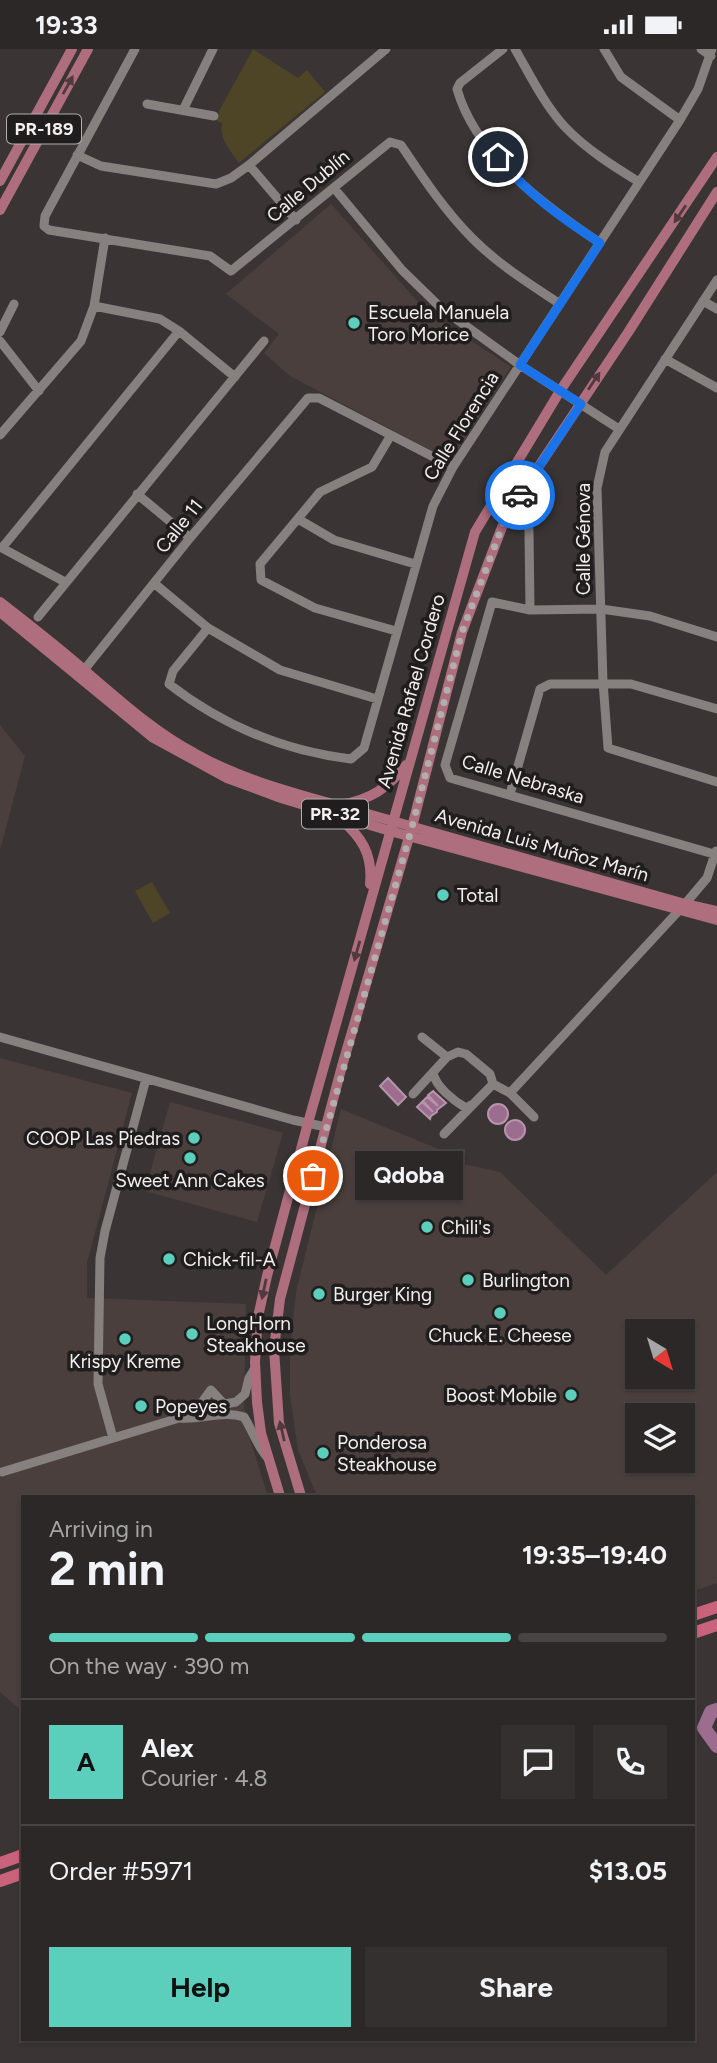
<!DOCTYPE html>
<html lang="en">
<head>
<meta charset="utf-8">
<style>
  body { margin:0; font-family:Figtree,sans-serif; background:#34302f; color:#f1f3f6; height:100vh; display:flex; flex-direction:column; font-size:26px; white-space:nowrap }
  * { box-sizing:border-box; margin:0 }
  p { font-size:23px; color:#a6a6a7 }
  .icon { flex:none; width:38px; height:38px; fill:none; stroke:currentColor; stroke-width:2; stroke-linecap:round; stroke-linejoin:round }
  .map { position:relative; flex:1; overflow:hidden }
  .sheet { position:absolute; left:21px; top:1446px; width:674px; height:546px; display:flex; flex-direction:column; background:#2c2827; border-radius:0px; box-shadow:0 2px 5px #0004,0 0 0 2px #484444 }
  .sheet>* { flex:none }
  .needle { width:46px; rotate:142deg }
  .tools { position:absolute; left:625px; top:1270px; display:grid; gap:14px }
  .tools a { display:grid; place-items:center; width:70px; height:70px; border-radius:0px; background:#2c2827; box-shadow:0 2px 5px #0004,0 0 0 2px #484444; font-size:35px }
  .pin { position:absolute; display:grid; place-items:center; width:60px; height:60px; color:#fff; margin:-30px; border:4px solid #fff; border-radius:50%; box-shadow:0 2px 7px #0007 }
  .courier { position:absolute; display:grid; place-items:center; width:70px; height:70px; margin:-35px; border:5px solid #1a73e8; border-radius:50%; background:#fff; color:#222; box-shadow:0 2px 9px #0007 }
  .bubble { position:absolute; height:49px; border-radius:0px; background:#2c2827; box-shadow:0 2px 5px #0004,0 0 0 2px #484444; font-size:23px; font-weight:700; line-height:49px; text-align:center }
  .overview em { font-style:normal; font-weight:700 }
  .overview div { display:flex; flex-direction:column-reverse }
  .overview { display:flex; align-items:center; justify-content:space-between; height:119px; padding:0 28px }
  h1 { font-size:46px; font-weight:700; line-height:52px }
  .bar { display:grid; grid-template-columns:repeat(4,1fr); gap:10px 7px; align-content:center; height:84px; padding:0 28px }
  .bar i { height:9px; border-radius:5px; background:#484444 }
  .bar .on { background:#5bcebc }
  .bar p { grid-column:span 4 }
  .line { display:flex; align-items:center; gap:18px; padding:0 28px; border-top:2px solid #484444 }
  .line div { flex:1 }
  .round { display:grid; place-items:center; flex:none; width:74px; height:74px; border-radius:0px; background:#34302f }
  .primary-button { display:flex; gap:14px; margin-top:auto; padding:14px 28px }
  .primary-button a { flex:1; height:80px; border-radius:0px; background:#5bcebc; color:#111; font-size:28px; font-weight:700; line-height:80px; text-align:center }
  .primary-button a+a { background:#34302f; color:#f1f3f6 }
  .status { display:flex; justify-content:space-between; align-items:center; height:49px; padding:0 35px; background:#2c2827; direction:ltr }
  .status svg { height:19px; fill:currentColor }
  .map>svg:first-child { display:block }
  .built { fill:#4a3f3c; fill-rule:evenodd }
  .green { fill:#4d4525 }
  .water { fill:#9c6d8e; stroke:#b694ab; stroke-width:2 }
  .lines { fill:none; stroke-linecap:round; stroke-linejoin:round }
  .river { stroke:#9c6d8e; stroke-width:14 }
  .minor { stroke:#86807f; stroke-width:9 }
  .major { stroke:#ae6e7d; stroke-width:10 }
  .highway { stroke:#c9627b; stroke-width:12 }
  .oneway { fill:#51393f }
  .done { stroke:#b2aead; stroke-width:7; stroke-dasharray:0 12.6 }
  .route { stroke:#1a73e8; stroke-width:9 }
  .poi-dot { fill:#5bcebc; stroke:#1f1d1d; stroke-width:2.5 }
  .labels { text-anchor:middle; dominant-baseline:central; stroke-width:7; stroke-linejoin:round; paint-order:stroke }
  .shield { fill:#1f1d1d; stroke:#b3b0af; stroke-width:2 }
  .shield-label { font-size:18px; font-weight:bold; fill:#f2efee }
  .street-label { font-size:19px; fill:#f2efee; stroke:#1f1d1d }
  .poi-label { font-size:19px; fill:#f2efee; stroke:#1f1d1d; text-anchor:start }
</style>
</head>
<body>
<div class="status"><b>19:33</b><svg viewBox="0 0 49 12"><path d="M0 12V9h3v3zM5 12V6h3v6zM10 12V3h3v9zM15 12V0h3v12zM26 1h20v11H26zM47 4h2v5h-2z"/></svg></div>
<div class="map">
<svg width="717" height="2014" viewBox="0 0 717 2014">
  <rect width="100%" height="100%" fill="#3a3534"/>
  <path class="built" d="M331 155 427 263 511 318 451 412 290 327 264 304 279 285 226 245Z
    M0 676 25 707 0 801Z
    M0 1009 132 1044 87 1214V1249L246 1255 244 1358 250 1390 268 1447H23V1663L0 1643Z
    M170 1053 283 1084 257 1173 145 1142Z
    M341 1060 436 1099 450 1112 500 1123 606 1226 717 1123V1534L693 1542V1447H317L298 1401 290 1346V1301L296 1243ZM637 1283H682V1328H637ZM637 1367H682V1412H637Z"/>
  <path class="green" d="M253 0 298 29 307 21 325 43 239 114C230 101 219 90 222 74L217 72 219 62Z
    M152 833 170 864 153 874 135 842Z"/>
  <path class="water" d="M388 1029 406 1048 398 1056 380 1037Z
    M433 1042 446 1054 437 1061V1063L431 1067 430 1070 417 1058 422 1053 433 1063 423 1052 427 1048 438 1057 428 1046Z
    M488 1065a10 10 0 1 1 20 0a10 10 0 1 1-20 0Z
    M505 1081a10 10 0 1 1 20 0a10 10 0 1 1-20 0Z"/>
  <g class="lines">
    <path class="river" d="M717 1661 711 1663 704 1679 717 1697"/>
    <path class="minor" d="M135 0 45 167 44 177 49 181 210 207 231 222 390 93 401 96C423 129 445 162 473 190 499 216 530 235 560 255
      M503 0 460 34 457 40C476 107 545 157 600 194
      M515 0C530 26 544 55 565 78 586 100 613 117 639 133
      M604 0 621 28 680 71
      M701 0 711 7
      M147 55 214 67
      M183 61 213 0
      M77 106 101 117 216 135 231 129 249 116 386 0
      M249 116 296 171
      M334 139 402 221 441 259 520 316 619 380
      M717 231 605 403 597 439 603 633 608 699 717 733
      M703 252 717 260
      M94 257 160 270 179 282 235 328
      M0 283 14 255
      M0 292 39 342
      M665 310 717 339
      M0 386 81 292 94 257 105 189
      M391 386 372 418 320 443 260 515 261 531 315 559 396 582
      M137 445 190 489
      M298 470 334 491 415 515
      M517 471 528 475 529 482 530 561
      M0 498 65 533
      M2 499 179 282
      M155 535 208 579 280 621 377 650
      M38 568 264 292
      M208 579 173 622 169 635C222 676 284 702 351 710L364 699 433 457 453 418 680 71 698 40 712 0
      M717 588 650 567 601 560 530 561 492 553 445 716 450 729 717 806
      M80 626 190 489 308 349H319L453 418
      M510 745 540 640 550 635H631L717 660
      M0 988 293 1071 326 1078
      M422 988 447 1008
      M433 1024C436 1038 454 1052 466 1059L471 1056
      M510 1044 685 855 707 829 716 802
      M413 1045 447 1008 458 1003 466 1005 490 1025 493 1035 510 1044 534 1068
      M444 1085 493 1035
      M197 1360 211 1341 224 1355
      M180 1369C202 1371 223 1361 244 1368 253 1382 257 1397 267 1408
      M113 1389 98 1335 100 1209 105 1182 146 1030
      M2 1423 179 1369 197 1360 236 1353 245 1345 249 1329 255 1319"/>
    <path class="major" d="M0 132 72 0
      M0 161 88 0
      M0 553C31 577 62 601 91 627 124 655 156 684 194 704 236 728 283 741 329 754L685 855 717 862
      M0 563 152 688 227 729 281 749 390 782 717 871
      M341 756C371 750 387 740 406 716
      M339 768C361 788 373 804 370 835
      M280 1447 261 1384 257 1353 255 1313 258 1268 267 1227 308 1074 475 483 560 342 717 108
      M301 1447 279 1374 274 1300 280 1250 342 1017 412 778 462 583 507 465 629 282 717 143"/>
    <path class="highway" d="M693 1566 717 1558
      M693 1584 717 1576
      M0 1814 23 1806
      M0 1832 23 1824"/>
  </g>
  <defs><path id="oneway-solid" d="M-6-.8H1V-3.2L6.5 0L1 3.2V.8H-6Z" transform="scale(1.75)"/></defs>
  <g class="oneway">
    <use href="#oneway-solid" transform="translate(68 36) rotate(-61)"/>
    <use href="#oneway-solid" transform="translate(680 165) rotate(124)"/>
    <use href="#oneway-solid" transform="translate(594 332) rotate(-56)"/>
    <use href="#oneway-solid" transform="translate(357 902) rotate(106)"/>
    <use href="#oneway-solid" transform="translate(264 1240) rotate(102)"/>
    <use href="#oneway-solid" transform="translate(282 1382) rotate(-103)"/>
  </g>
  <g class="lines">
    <path class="done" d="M313 1127 412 778 462 583 507 465 520 446"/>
    <path class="route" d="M498 108C526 144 562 169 600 194L520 316 581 355 520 446"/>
  </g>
  <g class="poi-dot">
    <circle cx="354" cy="274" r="7"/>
    <circle cx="443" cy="846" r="7"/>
    <circle cx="194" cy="1089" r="7"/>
    <circle cx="190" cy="1109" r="7"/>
    <circle cx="427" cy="1178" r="7"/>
    <circle cx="169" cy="1210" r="7"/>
    <circle cx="468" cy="1231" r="7"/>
    <circle cx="319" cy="1245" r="7"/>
    <circle cx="500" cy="1264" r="7"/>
    <circle cx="192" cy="1285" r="7"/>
    <circle cx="125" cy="1290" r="7"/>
    <circle cx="571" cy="1346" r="7"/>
    <circle cx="141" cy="1357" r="7"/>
    <circle cx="323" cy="1404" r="7"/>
  </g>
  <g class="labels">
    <g class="shield">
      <rect x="7" y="65.5" width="74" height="29" rx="5"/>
      <rect x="302" y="750.5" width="66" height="29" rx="5"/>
    </g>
    <g class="shield-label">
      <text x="44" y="80">PR-189</text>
      <text x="335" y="765">PR-32</text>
    </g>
    <g class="street-label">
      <text transform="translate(308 137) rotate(-40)">Calle Dublín</text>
      <text transform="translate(461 377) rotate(-58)">Calle Florencia</text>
      <text transform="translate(179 477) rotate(-51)">Calle 11</text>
      <text transform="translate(583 490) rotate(-90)">Calle Génova</text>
      <text transform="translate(411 642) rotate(-74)">Avenida Rafael Cordero</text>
      <text transform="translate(523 730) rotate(17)">Calle Nebraska</text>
      <text transform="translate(542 796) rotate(16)">Avenida Luis Muñoz Marín</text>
    </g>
    <g class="poi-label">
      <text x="368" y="263">Escuela Manuela<tspan x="368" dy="22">Toro Morice</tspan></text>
      <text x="457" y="846">Total</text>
      <text x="180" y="1089" text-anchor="end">COOP Las Piedras</text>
      <text x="190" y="1131" text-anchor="middle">Sweet Ann Cakes</text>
      <text x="441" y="1178">Chili's</text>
      <text x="183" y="1210">Chick-fil-A</text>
      <text x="482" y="1231">Burlington</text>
      <text x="333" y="1245">Burger King</text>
      <text x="206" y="1274">LongHorn<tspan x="206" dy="22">Steakhouse</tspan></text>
      <text x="500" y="1286" text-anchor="middle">Chuck E. Cheese</text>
      <text x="125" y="1312" text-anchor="middle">Krispy Kreme</text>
      <text x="557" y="1346" text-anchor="end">Boost Mobile</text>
      <text x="155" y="1357">Popeyes</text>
      <text x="337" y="1393">Ponderosa<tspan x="337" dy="22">Steakhouse</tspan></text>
    </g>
  </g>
</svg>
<div class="tools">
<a><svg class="needle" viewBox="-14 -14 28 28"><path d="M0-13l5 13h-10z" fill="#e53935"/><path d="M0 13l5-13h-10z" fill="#a6a6a7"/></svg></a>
<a><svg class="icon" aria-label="layers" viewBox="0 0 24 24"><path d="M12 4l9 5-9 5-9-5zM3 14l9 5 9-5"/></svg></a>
</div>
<div class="pin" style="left:313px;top:1127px;background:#ea580c"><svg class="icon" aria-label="bag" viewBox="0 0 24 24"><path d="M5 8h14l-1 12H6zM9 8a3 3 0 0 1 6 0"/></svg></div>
<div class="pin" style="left:498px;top:108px;background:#1f2937"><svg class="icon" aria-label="home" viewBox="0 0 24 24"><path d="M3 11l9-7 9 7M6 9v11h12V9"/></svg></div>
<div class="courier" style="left:520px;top:446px"><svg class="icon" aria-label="car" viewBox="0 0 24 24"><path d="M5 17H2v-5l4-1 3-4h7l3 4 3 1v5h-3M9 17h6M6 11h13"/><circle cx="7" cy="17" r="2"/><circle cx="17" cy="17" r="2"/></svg></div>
<div class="bubble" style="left:355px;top:1102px;width:108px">Qdoba</div>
<section class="sheet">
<div class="overview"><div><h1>2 min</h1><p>Arriving in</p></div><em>19:35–19:40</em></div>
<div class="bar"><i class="on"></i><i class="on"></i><i class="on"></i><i></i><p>On the way · 390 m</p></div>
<div class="line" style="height:126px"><b class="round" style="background:#5bcebc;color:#111">A</b><div><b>Alex</b><p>Courier · 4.8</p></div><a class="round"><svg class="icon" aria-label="chat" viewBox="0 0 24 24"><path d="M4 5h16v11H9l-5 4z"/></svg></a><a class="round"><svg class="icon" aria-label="phone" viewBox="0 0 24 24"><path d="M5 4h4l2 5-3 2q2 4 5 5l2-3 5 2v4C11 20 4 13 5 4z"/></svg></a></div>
<div class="line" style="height:91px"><div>Order #5971</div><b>$13.05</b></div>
<div class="primary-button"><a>Help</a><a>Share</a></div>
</section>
</div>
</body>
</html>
